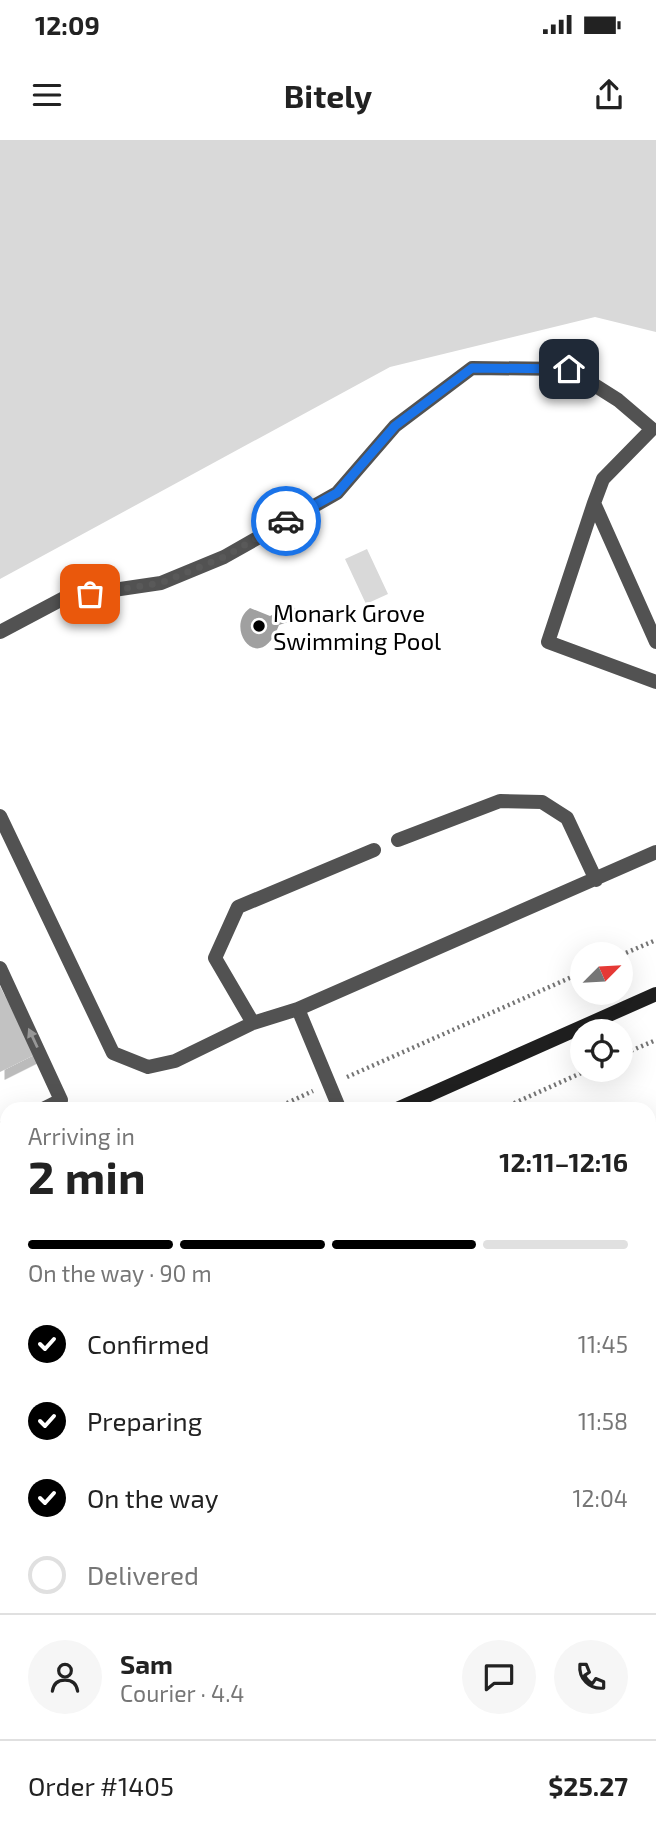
<!DOCTYPE html>
<html lang="en">
<head>
<meta charset="utf-8">
<style>
  body { margin:0; font-family:"Exo 2",sans-serif; background:#f6f6f6; color:#222; height:100vh; display:flex; flex-direction:column; font-size:26px; white-space:nowrap }
  * { box-sizing:border-box; margin:0 }
  p { font-size:23px; color:#767676 }
  .icon { flex:none; width:38px; height:38px; fill:none; stroke:currentColor; stroke-width:2; stroke-linecap:round; stroke-linejoin:round }
  .map { position:relative; flex:1; overflow:hidden }
  .drawer { position:absolute; left:0px; top:962px; width:656px; height:744px; display:flex; flex-direction:column; background:#fff; border-radius:21px 21px 0 0; box-shadow:0 7px 28px #0002 }
  .drawer>* { flex:none }
  .needle { width:46px; rotate:66deg }
  .tools { position:absolute; left:570px; top:802px; display:grid; gap:14px }
  .tools a { display:grid; place-items:center; width:63px; height:63px; border-radius:50%; background:#fff; box-shadow:0 7px 28px #0002; font-size:35px }
  .pin { position:absolute; display:grid; place-items:center; width:60px; height:60px; color:#fff; margin:-30px; border-radius:14px; box-shadow:0 4px 10px #0006 }
  .courier { position:absolute; display:grid; place-items:center; width:70px; height:70px; margin:-35px; border:5px solid #1a73e8; border-radius:50%; background:#fff; color:#222; box-shadow:0 2px 9px #0007 }
  .overview em { font-style:normal; font-weight:700 }
  .overview div { display:flex; flex-direction:column-reverse }
  .overview { display:flex; align-items:center; justify-content:space-between; height:119px; padding:0 28px }
  h1 { font-size:46px; font-weight:700; line-height:52px }
  .bar { display:grid; grid-template-columns:repeat(4,1fr); gap:10px 7px; align-content:center; height:84px; padding:0 28px }
  .bar i { height:9px; border-radius:5px; background:#e0e0e0 }
  .bar .selected { background:#000 }
  .bar p { grid-column:span 4 }
  .line { display:flex; align-items:center; gap:18px; padding:0 28px; border-top:2px solid #e0e0e0 }
  .line div { flex:1 }
  .round { display:grid; place-items:center; flex:none; width:74px; height:74px; border-radius:37px; background:#f6f6f6 }
  ol { padding:0 28px; list-style:none }
  li { display:flex; align-items:center; gap:21px; height:77px }
  li p { margin-inline-start:auto }
  li .icon { padding:7px; border-radius:50%; background:#000; color:#fff; stroke-width:4 }
  li:last-child { color:#767676 }
  li i { width:38px; height:38px; border:4px solid #e0e0e0; border-radius:50% }
  .status { display:flex; justify-content:space-between; align-items:center; height:49px; padding:0 35px; background:#fff; direction:ltr }
  .status svg { height:19px; fill:currentColor }
  header { display:flex; justify-content:space-between; align-items:center; height:91px; padding:0 28px; background:#fff; font-size:32px; font-weight:700 }
  .map>svg:first-child { display:block }
  .green { fill:#d9d9d9 }
  .water { fill:#a0a0a0 }
  .building { fill:#c2c2c2; filter:url(#shadow) }
  .lines { fill:none; stroke-linecap:round; stroke-linejoin:round }
  .path { stroke:#747474; stroke-width:4.5; stroke-dasharray:2 3.5; stroke-linecap:butt }
  .service { stroke:#525252; stroke-width:14 }
  .minor { stroke:#525252; stroke-width:14 }
  .secondary { stroke:#1f1f1f; stroke-width:14 }
  .oneway { fill:#979797 }
  .done { stroke:#595959; stroke-width:7; stroke-dasharray:0 12.6 }
  .route { stroke:#1a73e8; stroke-width:9 }
  .poi-dot { fill:#000; stroke:#fff; stroke-width:2.5 }
  .labels { text-anchor:middle; dominant-baseline:central; stroke-width:6; stroke-linejoin:round; paint-order:stroke }
  .poi-label { font-size:24px; fill:#000; stroke:#fff; text-anchor:start }
</style>
</head>
<body>
<div class="status"><b>12:09</b><svg viewBox="0 0 49 12"><path d="M0 12V9h3v3zM5 12V6h3v6zM10 12V3h3v9zM15 12V0h3v12zM26 1h20v11H26zM47 4h2v5h-2z"/></svg></div>
<header><svg class="icon" aria-label="menu" viewBox="0 0 24 24"><path d="M4 6h16M4 12h16M4 18h16"/></svg>Bitely<svg class="icon" aria-label="share" viewBox="0 0 24 24"><path d="M12 15V3M7 8l5-5 5 5M5 13v7h14v-7"/></svg></header>
<div class="map">
<svg width="656" height="1705" viewBox="0 0 656 1705">
  <defs>
    <filter id="shadow"><feDropShadow dx="4.5" dy="8" stdDeviation="0" flood-color="#0004"/></filter>
  </defs>
  <rect width="100%" height="100%" fill="#fff"/>
  <path class="green" d="M0 0H656V192L595 177 390 227 0 439Z
    M367 409 388 454 366 464 345 419Z"/>
  <path class="water" d="M292 465 298 472 299 478 279 485C259 538 223 487 250 468L270 476Z"/>
  <path class="building" d="M0 846 34 915 0 932Z
    M649 1093 656 1094V1125L649 1123Z
    M655 1138H656V1183L649 1181V1158Z
    M5 1598 7 1604V1624L0 1627V1600Z
    M7 1690V1699H46L50 1705H0V1695Z
    M361 1699H412L418 1705H358Z"/>
  <g class="lines">
    <path class="path" d="M621 815 656 800
      M621 915 656 900
      M347 937 583 832
      M272 970 313 951
      M499 970 590 929
      M0 1089 7 1086
      M5 1184 7 1183"/>
    <path class="service" d="M0 492 66 457 161 443 224 417 337 353 395 286 472 228 569 229 618 260 652 289 603 339 594 363
      M656 502 594 363 548 502 656 542
      M0 676 113 913 148 927 175 921 253 883
      M398 700 500 661 542 662 567 678 596 740
      M0 828 61 960 41 970
      M298 869 253 883 215 818 238 767 374 710
      M340 970 298 869 656 712
      M0 990 7 986"/>
    <path class="minor" d="M0 1259 7 1276
      M0 1417 7 1433
      M150 1699 154 1705"/>
    <path class="secondary" d="M395 970 656 854
      M0 1145 7 1142"/>
  </g>
  <defs><path id="oneway-solid" d="M-6-.8H1V-3.2L6.5 0L1 3.2V.8H-6Z" transform="scale(1.75)"/></defs>
  <use class="oneway" href="#oneway-solid" transform="translate(33 898) rotate(-115)"/>
  <g class="lines">
    <path class="done" d="M90 454 161 443 224 417 286 381"/>
    <path class="route" d="M286 381 337 353 395 286 472 228 569 229"/>
  </g>
  <circle class="poi-dot" cx="259" cy="486" r="7"/>
  <g class="labels">
    <g class="poi-label">
      <text x="273" y="472">Monark Grove<tspan x="273" dy="28">Swimming Pool</tspan></text>
    </g>
  </g>
</svg>
<div class="tools">
<a><svg class="needle" viewBox="-14 -14 28 28"><path d="M0-13l5 13h-10z" fill="#e53935"/><path d="M0 13l5-13h-10z" fill="#767676"/></svg></a>
<a><svg class="icon" aria-label="locate" viewBox="0 0 24 24"><circle cx="12" cy="12" r="6"/><path d="M12 2v4M12 18v4M2 12h4M18 12h4"/></svg></a>
</div>
<div class="pin" style="left:90px;top:454px;background:#ea580c"><svg class="icon" aria-label="bag" viewBox="0 0 24 24"><path d="M5 8h14l-1 12H6zM9 8a3 3 0 0 1 6 0"/></svg></div>
<div class="pin" style="left:569px;top:229px;background:#1f2937"><svg class="icon" aria-label="home" viewBox="0 0 24 24"><path d="M3 11l9-7 9 7M6 9v11h12V9"/></svg></div>
<div class="courier" style="left:286px;top:381px"><svg class="icon" aria-label="car" viewBox="0 0 24 24"><path d="M5 17H2v-5l4-1 3-4h7l3 4 3 1v5h-3M9 17h6M6 11h13"/><circle cx="7" cy="17" r="2"/><circle cx="17" cy="17" r="2"/></svg></div>
<section class="drawer">
<div class="overview"><div><h1>2 min</h1><p>Arriving in</p></div><em>12:11–12:16</em></div>
<div class="bar"><i class="selected"></i><i class="selected"></i><i class="selected"></i><i></i><p>On the way · 90 m</p></div>
<ol>
<li><svg class="icon" aria-label="check" viewBox="0 0 24 24"><path d="M5 12l5 5 9-10"/></svg>Confirmed<p>11:45</p></li>
<li><svg class="icon" aria-label="check" viewBox="0 0 24 24"><path d="M5 12l5 5 9-10"/></svg>Preparing<p>11:58</p></li>
<li><svg class="icon" aria-label="check" viewBox="0 0 24 24"><path d="M5 12l5 5 9-10"/></svg>On the way<p>12:04</p></li>
<li><i></i>Delivered</li>
</ol>
<div class="line" style="height:126px"><a class="round"><svg class="icon" aria-label="person" viewBox="0 0 24 24"><circle cx="12" cy="8" r="4"/><path d="M4 21q1-7 8-7t8 7"/></svg></a><div><b>Sam</b><p>Courier · 4.4</p></div><a class="round"><svg class="icon" aria-label="chat" viewBox="0 0 24 24"><path d="M4 5h16v11H9l-5 4z"/></svg></a><a class="round"><svg class="icon" aria-label="phone" viewBox="0 0 24 24"><path d="M5 4h4l2 5-3 2q2 4 5 5l2-3 5 2v4C11 20 4 13 5 4z"/></svg></a></div>
<div class="line" style="height:91px"><div>Order #1405</div><b>$25.27</b></div>
</section>
</div>
</body>
</html>
